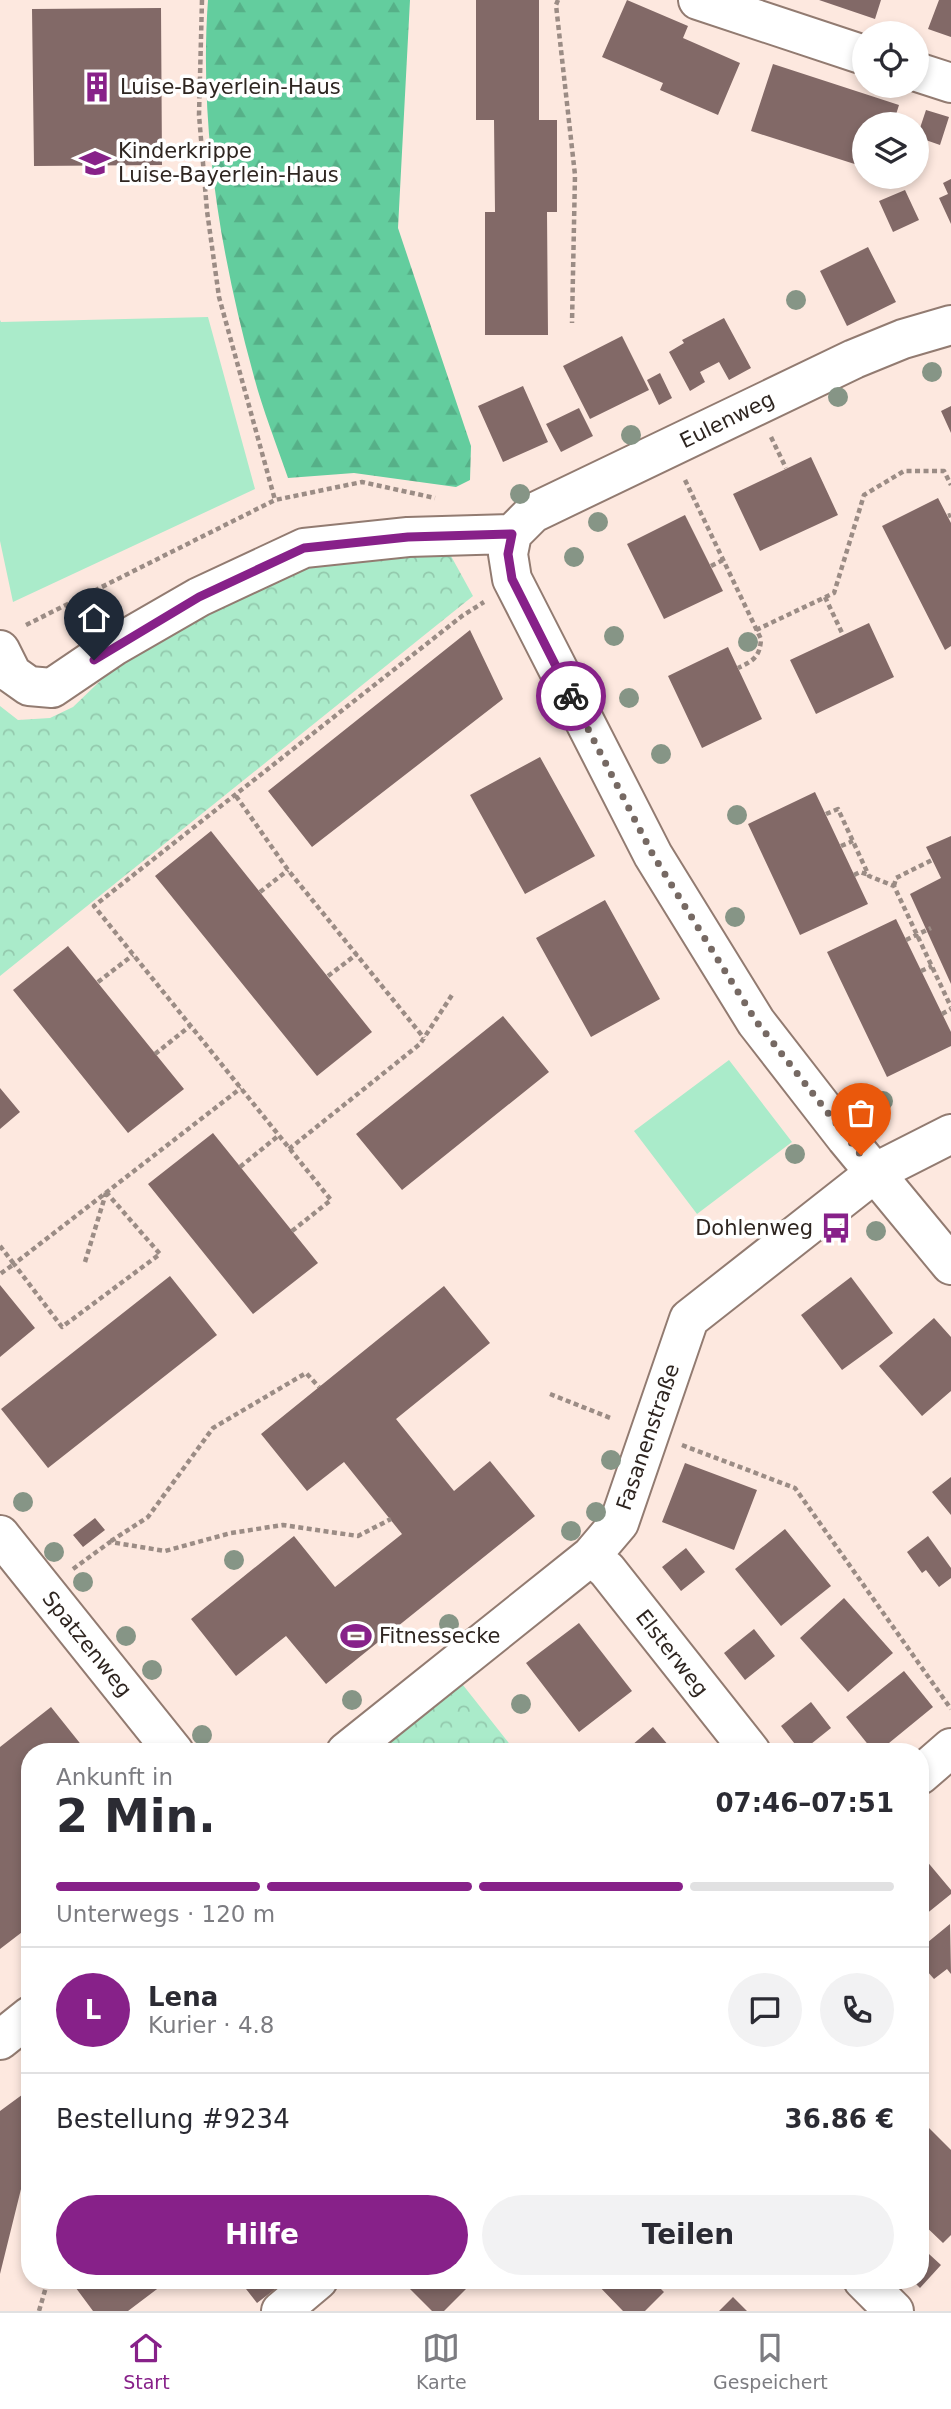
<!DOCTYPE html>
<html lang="de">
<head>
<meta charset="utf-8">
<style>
  body { margin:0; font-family:"DejaVu Sans",sans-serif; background:#f2f2f3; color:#2b2b33; height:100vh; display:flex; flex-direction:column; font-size:26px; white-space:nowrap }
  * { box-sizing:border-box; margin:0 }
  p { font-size:23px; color:#7c7c81 }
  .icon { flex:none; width:38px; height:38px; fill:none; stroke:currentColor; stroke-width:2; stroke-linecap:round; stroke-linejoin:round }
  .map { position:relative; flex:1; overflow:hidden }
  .sheet { position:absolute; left:21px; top:1743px; width:908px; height:546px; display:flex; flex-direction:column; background:#fff; border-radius:28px; box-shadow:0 4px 10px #0003 }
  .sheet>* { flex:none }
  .fabs { position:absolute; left:852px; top:21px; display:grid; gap:14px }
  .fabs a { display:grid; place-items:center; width:77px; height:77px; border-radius:50%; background:#fff; box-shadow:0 4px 10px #0003; font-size:35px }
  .pin { position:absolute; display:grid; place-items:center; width:60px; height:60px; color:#fff; margin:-72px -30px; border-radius:50% 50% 50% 0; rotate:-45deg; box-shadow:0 0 7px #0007 }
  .pin .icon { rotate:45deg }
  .courier { position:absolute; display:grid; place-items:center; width:70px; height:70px; margin:-35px; border:5px solid #872189; border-radius:50%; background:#fff; color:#222; box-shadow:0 2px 9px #0007 }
  .head em { font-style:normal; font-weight:800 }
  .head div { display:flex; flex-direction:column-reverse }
  .head { display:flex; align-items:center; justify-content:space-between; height:119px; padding:0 35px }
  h1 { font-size:46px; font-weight:800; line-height:52px }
  .bar { display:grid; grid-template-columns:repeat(4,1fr); gap:10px 7px; align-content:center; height:84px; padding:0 35px }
  .bar i { height:9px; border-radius:5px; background:#e1e1e2 }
  .bar .active { background:#872189 }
  .bar p { grid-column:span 4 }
  .line { display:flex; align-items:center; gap:18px; padding:0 35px; border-top:2px solid #e1e1e2 }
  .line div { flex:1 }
  .round { display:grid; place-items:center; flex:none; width:74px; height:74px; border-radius:37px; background:#f2f2f3 }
  .primary-button { display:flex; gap:14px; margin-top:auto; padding:14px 35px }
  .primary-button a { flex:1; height:80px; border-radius:42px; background:#872189; color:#fff; font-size:28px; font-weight:800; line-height:80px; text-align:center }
  .primary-button a+a { background:#f2f2f3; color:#2b2b33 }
  .dock { display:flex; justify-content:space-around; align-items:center; height:98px; border-top:2px solid #e1e1e2; background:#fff; font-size:19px; color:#7c7c81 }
  .dock a { display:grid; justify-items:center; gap:4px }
  .dock .active { color:#872189 }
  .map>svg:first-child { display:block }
  .grass { fill:#aaebca }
  .forest { fill:url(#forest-firs) }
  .park { fill:url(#park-crowns) }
  .building { fill:#826967 }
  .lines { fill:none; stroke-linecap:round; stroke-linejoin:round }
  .street-casing { stroke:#927b71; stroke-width:42 }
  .path { stroke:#9b8c85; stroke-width:4.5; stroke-dasharray:5 3.5; stroke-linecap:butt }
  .street { stroke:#fff; stroke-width:38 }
  .tree { fill:#869586 }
  .done { stroke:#766963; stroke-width:7; stroke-dasharray:0 12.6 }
  .route { stroke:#872189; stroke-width:9 }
  .labels { text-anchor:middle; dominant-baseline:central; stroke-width:7; stroke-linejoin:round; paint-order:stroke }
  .poi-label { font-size:21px; fill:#2e2520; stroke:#fff; text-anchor:start }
  .street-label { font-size:21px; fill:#2e2520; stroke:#fff }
</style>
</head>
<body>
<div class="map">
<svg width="951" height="2311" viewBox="0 0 951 2311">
  <defs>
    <pattern id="forest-firs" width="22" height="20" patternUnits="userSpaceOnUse" patternTransform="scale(1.75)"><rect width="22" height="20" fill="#63cd9e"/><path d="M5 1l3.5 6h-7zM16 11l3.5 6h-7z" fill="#56b088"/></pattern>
    <pattern id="park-crowns" width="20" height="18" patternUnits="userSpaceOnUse" patternTransform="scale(1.75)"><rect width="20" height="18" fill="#aaebca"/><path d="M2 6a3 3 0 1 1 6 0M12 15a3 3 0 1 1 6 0" fill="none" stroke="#93c9ad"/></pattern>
  </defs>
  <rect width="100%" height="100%" fill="#fde8df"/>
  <path class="grass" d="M208 317 255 489 13 602 0 541V320L1 322Z
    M729 1060 792 1142 697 1214 634 1131Z"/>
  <path class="forest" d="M208 0H410L398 228 471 446 470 480 456 487 354 473 288 478C276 443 262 408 253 373 220 253 199 124 208 0Z"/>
  <path class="park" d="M410 554 451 556 473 596 0 976V706L18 720 50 718 73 707 122 660 203 612 314 566Z
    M459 1680 516 1752H369Z"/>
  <path class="building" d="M476 0H539V120H557V212H547L548 335H485V212H495L494 120H476Z
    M627 0 688 26 683 38 740 63 718 115 660 90 663 83 602 57Z
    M819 0H881L875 19Z
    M939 0H951V37L928 29Z
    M161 8 162 165 34 166 32 9Z
    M773 64 899 105 893 124H864V167L751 131Z
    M926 110 949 117 940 145 917 137Z
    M951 179V224L939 198 948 194 943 183Z
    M905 190 919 220 893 232 879 201Z
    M868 247 896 302 847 326 820 271Z
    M724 318 751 368 729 380 719 362 700 372 705 382 690 391 669 352 684 343 682 340Z
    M622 336 649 390 590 419 563 366Z
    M660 373 672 398 659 405 647 380Z
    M523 386 548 442 503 462 478 406Z
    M951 406V433L941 411Z
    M579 408 593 436 561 452 546 424Z
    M811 457 838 515 760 551 733 494Z
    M938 498 951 523V646L945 650 882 526Z
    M685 515 723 591 664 619 627 544Z
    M869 623 894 677 816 714 790 660Z
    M470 630 503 699 312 847 268 791Z
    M728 647 762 719 702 748 668 676Z
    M540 757 595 856 525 894 470 795Z
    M815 792 868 904 800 935 748 824Z
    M211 831 372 1032 317 1076 155 876Z
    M951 836V984L910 894 941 878 926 847Z
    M605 900 660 999 591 1037 536 938Z
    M896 919 951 1032V1046L887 1077 827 952Z
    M68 946 184 1089 128 1133 13 990Z
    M503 1016 549 1072 402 1190 356 1134Z
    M0 1088 20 1112 0 1129Z
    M213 1133 318 1263 253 1314 148 1184Z
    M170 1276 217 1335 48 1468 1 1409Z
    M851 1277 893 1333 842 1370 801 1315Z
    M0 1285 35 1328 0 1357Z
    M444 1286 490 1343 396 1419 454 1491 490 1461 535 1516 326 1684 286 1636 236 1676 191 1619 294 1536 335 1587 402 1534 344 1462 307 1491 261 1434Z
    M934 1318 951 1337V1391L922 1416 879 1366Z
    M685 1463 757 1490 734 1550 662 1522Z
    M951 1477V1515L932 1492Z
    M95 1518 105 1530 83 1547 73 1535Z
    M785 1529 831 1586 781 1626 735 1569Z
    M928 1536 951 1568V1578L939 1587 926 1570 922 1573 907 1552Z
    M686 1548 705 1572 681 1591 662 1567Z
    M844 1598 893 1653 848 1692 800 1638Z
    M579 1623 632 1691 579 1732 526 1663Z
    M754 1629 775 1656 745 1680 724 1653Z
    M904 1671 933 1707 878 1752H874L846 1717Z
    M811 1702 831 1728 801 1752 781 1726Z
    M51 1707 87 1752H30V1926L0 1949V1747Z
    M653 1727 674 1752H624Z
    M920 1853 951 1890V1894L920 1919Z
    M950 1924 951 1974 947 1969 934 1979 920 1963V1946L926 1941 928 1942Z
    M30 2089V2174L22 2185 0 2274V2111Z
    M928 2127 951 2150V2235L943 2243 920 2221V2135Z
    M929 2254 941 2265 920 2288 912 2280H920V2262Z
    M70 2280H169L128 2311H93Z
    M239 2280H287L257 2303Z
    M401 2280H475L444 2311H432Z
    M593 2280H652L664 2292 645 2311H623Z
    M733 2297 747 2311H719Z"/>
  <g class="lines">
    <g class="street-casing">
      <path id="street" d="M698 0 864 55
        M917 72 951 83
        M512 534 508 554 512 579 653 855 756 1022 846 1138 951 1265
        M512 534 533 513 854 359 903 339 951 325
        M0 650 12 674 29 686 52 688 114 646 199 597 304 548 408 537 512 534
        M0 1535 174 1752
        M591 1556 607 1570 751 1752
        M346 1752 591 1556 619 1523 689 1319 876 1172 951 1134
        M920 1775 951 1748
        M0 2040 30 2016
        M863 2280 894 2311
        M281 2311 318 2280"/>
    </g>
    <path class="path" d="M202 0 199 115 207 211 219 297 275 500
      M558 0 556 5 575 175 572 323
      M771 437 786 468
      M685 480 761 639C760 657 753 661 738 668
      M948 516 951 515
      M711 566 723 560
      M825 597 843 635
      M26 625 275 500 362 482 435 498
      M756 630 834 593 864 495 904 471H944L951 485
      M236 796 288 870 424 1038
      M826 814 838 809 869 876 894 886 951 1007
      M841 846 853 841
      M854 875 860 872 869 875
      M894 886 896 878 932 860
      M260 892 288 870
      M906 940 931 928
      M921 971 932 966
      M328 976 357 954
      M98 982 133 955
      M942 1014 951 1009
      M155 1054 190 1026
      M289 1149 420 1044 452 995
      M240 1167 278 1136
      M106 1192 160 1254 62 1327 14 1264 241 1088
      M292 1231 331 1200 94 906 462 616 484 602
      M0 1246 14 1264 0 1274
      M85 1262 106 1193
      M550 1394 613 1419
      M682 1445 795 1488 951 1709
      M111 1541 148 1517 213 1428 306 1373 319 1387
      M73 1569 110 1542 165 1551 231 1533 283 1525 358 1536 391 1519
      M39 2311 48 2280"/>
    <use href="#street" class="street"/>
  </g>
  <g class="tree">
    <circle cx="796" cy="300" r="10"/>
    <circle cx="932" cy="372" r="10"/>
    <circle cx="838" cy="397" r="10"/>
    <circle cx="631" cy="435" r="10"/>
    <circle cx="520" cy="494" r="10"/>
    <circle cx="598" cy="522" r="10"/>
    <circle cx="574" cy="557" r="10"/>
    <circle cx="614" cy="636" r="10"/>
    <circle cx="748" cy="642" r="10"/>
    <circle cx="629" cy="698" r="10"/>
    <circle cx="661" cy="754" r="10"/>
    <circle cx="737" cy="815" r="10"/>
    <circle cx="735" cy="917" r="10"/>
    <circle cx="883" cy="1101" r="10"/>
    <circle cx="795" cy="1154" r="10"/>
    <circle cx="876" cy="1231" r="10"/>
    <circle cx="611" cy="1460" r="10"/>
    <circle cx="23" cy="1502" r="10"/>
    <circle cx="596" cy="1512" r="10"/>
    <circle cx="571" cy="1531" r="10"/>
    <circle cx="54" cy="1552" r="10"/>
    <circle cx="234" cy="1560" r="10"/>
    <circle cx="83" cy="1582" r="10"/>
    <circle cx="449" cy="1624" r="10"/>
    <circle cx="126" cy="1636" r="10"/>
    <circle cx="152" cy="1670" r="10"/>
    <circle cx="352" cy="1700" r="10"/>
    <circle cx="521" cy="1704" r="10"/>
    <circle cx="202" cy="1735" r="10"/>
  </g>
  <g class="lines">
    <path class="done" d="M571 696 653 855 756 1021 861 1155"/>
    <path class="route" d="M94 660 199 597 304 548 408 537 512 534 508 554 512 579 571 696"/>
  </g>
  <defs>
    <g id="building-bare" transform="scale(2.415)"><path d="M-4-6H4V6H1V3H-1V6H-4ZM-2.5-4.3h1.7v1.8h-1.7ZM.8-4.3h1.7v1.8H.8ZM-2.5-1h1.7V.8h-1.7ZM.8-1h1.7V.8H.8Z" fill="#872189" stroke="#fff" stroke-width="2.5" paint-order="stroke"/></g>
    <g id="school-bare" transform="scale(2.415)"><path d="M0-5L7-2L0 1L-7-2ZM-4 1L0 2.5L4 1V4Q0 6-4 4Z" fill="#872189" stroke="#fff" stroke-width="2.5" paint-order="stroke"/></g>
    <g id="bus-bare" transform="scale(2.415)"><path d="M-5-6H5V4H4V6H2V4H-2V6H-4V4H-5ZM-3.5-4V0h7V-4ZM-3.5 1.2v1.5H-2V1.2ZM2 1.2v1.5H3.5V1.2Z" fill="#872189" stroke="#fff" stroke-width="2.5" paint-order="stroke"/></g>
    <g id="stadium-bare" transform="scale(2.415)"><path d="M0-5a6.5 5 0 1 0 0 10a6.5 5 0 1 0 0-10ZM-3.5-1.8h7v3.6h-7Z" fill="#872189" stroke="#fff" stroke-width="2.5" paint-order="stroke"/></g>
  </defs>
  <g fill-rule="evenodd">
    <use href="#building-bare" x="97" y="87"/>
    <use href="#school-bare" x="95" y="163"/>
    <use href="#bus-bare" x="836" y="1228"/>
    <use href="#stadium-bare" x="356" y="1636"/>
  </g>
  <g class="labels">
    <g class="poi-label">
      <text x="120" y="87">Luise-Bayerlein-Haus</text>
      <text x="118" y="151">Kinderkrippe<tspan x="118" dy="24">Luise-Bayerlein-Haus</tspan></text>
      <text x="813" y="1228" text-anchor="end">Dohlenweg</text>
      <text x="379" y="1636">Fitnessecke</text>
    </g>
    <g class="street-label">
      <text transform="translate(727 420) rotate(-26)">Eulenweg</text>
      <text transform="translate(648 1437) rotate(-71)">Fasanenstraße</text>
      <text transform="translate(87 1644) rotate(51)">Spatzenweg</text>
      <text transform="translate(672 1653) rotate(52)">Elsterweg</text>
    </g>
  </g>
</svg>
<div class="fabs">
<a><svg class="icon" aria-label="locate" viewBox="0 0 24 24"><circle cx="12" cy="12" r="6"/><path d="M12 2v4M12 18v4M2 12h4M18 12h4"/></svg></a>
<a><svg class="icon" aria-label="layers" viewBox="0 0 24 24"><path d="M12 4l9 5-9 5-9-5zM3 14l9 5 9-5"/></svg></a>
</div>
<div class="pin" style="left:861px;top:1155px;background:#ea580c"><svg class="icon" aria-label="bag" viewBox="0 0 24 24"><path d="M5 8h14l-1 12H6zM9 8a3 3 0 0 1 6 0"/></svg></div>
<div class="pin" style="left:94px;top:660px;background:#1f2937"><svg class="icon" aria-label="home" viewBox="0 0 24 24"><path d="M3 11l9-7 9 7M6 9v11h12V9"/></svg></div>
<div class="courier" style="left:571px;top:696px"><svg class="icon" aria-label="bike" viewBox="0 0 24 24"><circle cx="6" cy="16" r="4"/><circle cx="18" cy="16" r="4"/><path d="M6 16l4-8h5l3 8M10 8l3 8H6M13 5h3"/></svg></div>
<section class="sheet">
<div class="head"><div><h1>2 Min.</h1><p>Ankunft in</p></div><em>07:46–07:51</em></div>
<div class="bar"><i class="active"></i><i class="active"></i><i class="active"></i><i></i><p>Unterwegs · 120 m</p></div>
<div class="line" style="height:126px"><b class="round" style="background:#872189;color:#fff">L</b><div><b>Lena</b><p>Kurier · 4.8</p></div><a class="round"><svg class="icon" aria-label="chat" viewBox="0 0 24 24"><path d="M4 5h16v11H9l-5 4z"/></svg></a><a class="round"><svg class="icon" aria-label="phone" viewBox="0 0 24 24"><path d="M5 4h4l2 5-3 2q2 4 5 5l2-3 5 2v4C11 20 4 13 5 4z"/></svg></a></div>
<div class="line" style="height:91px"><div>Bestellung #9234</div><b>36.86 €</b></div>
<div class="primary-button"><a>Hilfe</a><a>Teilen</a></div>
</section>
</div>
<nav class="dock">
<a class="active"><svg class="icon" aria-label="home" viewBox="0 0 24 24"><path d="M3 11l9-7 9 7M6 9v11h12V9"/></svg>Start</a>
<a><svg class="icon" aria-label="map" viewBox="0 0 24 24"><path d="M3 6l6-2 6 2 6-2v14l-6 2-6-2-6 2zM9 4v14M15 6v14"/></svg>Karte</a>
<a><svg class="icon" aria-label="saved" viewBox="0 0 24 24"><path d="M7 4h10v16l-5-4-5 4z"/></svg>Gespeichert</a>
</nav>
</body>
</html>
